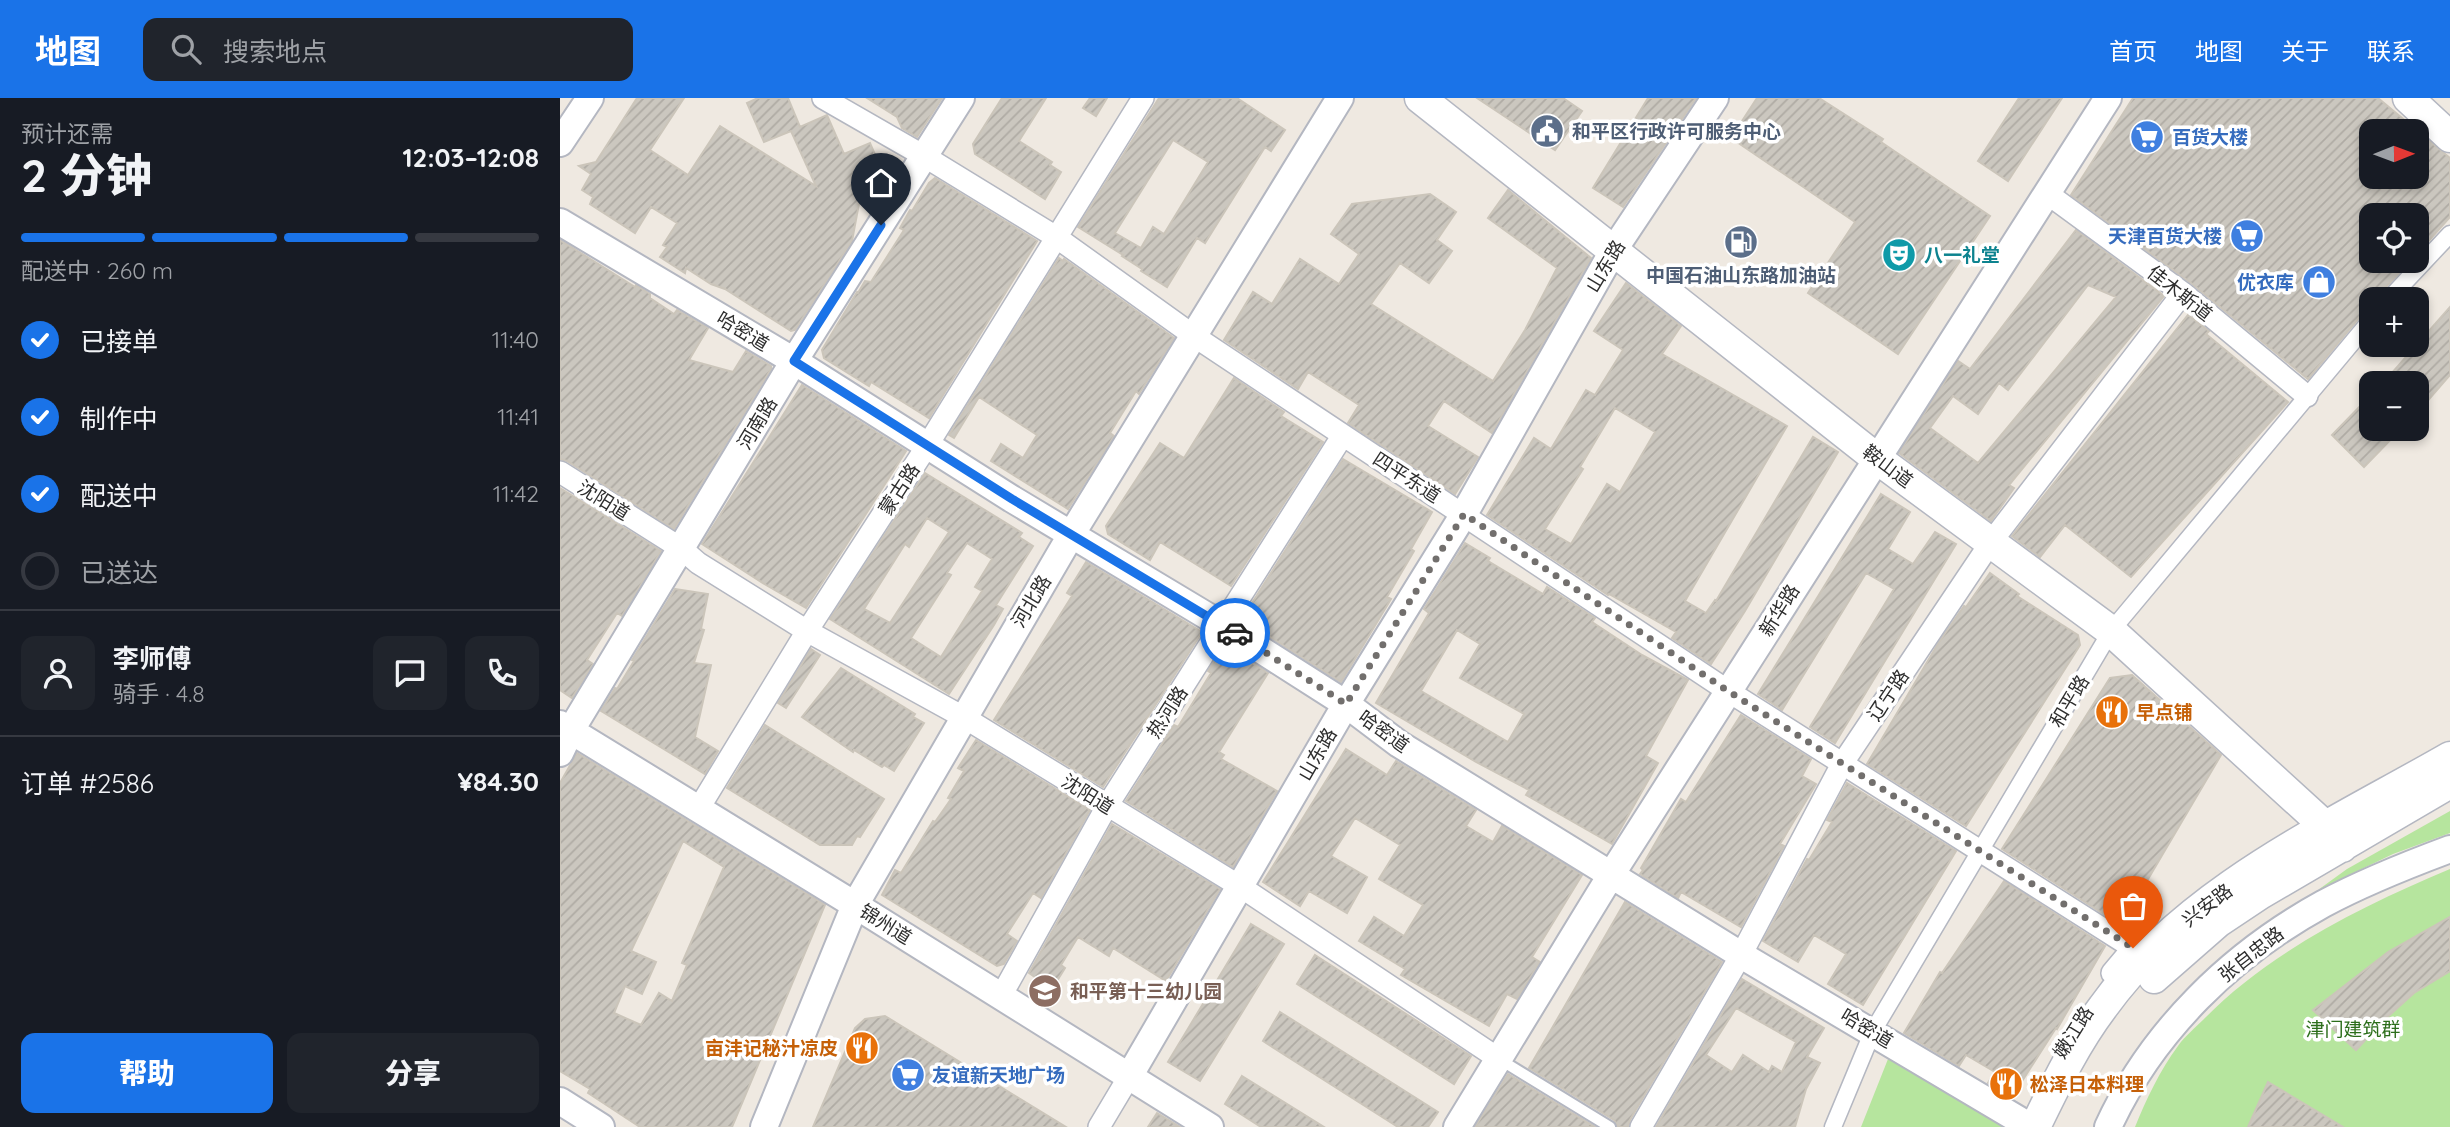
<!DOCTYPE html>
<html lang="zh">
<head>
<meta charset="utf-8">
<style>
  body { margin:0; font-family:Quicksand,"Noto Sans SC",sans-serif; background:#20242c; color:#f1f3f6; height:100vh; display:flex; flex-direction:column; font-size:26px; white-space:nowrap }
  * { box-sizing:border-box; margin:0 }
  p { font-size:23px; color:#9ea1a6 }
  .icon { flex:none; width:38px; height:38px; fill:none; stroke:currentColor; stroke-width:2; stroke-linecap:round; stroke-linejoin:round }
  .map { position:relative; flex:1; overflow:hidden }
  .drawer { display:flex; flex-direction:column; background:#171b24; width:560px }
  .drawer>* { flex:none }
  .needle { width:46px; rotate:89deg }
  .tools { position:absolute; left:1799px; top:21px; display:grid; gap:14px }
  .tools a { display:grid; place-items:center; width:70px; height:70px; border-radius:14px; background:#171b24; box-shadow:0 4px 10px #0003; font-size:35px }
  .pin { position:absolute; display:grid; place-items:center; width:60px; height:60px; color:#fff; margin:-72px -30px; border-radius:50% 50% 50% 0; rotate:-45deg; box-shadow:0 0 7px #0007 }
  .pin .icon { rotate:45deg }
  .courier { position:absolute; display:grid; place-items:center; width:70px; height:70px; margin:-35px; border:5px solid #1a73e8; border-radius:50%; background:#fff; color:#222; box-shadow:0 2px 9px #0007 }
  .summary em { font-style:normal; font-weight:800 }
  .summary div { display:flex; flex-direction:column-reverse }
  .summary { display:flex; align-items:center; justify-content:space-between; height:119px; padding:0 21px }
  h1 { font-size:46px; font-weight:800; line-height:52px }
  .bar { display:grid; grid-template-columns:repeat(4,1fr); gap:10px 7px; align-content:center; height:84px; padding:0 21px }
  .bar i { height:9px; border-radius:5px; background:#363941 }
  .bar .on { background:#1a73e8 }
  .bar p { grid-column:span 4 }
  .line { display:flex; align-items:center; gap:18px; padding:0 21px; border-top:2px solid #363941 }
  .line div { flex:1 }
  .round { display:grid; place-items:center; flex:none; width:74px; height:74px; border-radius:14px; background:#20242c }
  ol { padding:0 21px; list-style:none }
  li { display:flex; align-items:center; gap:21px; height:77px }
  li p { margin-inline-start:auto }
  li .icon { padding:7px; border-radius:50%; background:#1a73e8; color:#fff; stroke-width:4 }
  li:last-child { color:#9ea1a6 }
  li i { width:38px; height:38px; border:4px solid #363941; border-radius:50% }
  .action { display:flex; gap:14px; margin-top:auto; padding:14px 21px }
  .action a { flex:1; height:80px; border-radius:14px; background:#1a73e8; color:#fff; font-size:28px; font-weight:800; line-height:80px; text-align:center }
  .action a+a { background:#20242c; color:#f1f3f6 }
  header { display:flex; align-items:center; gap:42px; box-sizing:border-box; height:98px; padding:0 35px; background:#1a73e8; color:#fff }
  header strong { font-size:33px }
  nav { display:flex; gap:38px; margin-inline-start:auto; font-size:24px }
  .search { width:490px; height:63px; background:#20242c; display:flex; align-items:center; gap:18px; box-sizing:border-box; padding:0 24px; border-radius:14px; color:#9ea1a6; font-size:26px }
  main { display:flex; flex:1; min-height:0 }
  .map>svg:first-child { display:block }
  .park { fill:#b6e59e }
  .building { fill:url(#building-hatch); stroke:#cbc5ba; stroke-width:2; fill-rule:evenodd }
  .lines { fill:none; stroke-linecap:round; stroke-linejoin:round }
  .service-casing { stroke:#b4b7c1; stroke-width:14 }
  .pedestrian-casing { stroke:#b4b7c1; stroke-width:19 }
  .minor-casing { stroke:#b4b7c1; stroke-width:24 }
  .tertiary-casing { stroke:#b4b7c1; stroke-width:30 }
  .secondary-casing { stroke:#b4b7c1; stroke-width:33 }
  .service { stroke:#fff; stroke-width:10 }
  .pedestrian { stroke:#fff; stroke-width:16 }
  .minor { stroke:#fff; stroke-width:21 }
  .tertiary { stroke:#fff; stroke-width:26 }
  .secondary { stroke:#fff; stroke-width:30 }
  .done { stroke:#726f6d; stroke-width:7; stroke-dasharray:0 12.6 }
  .route { stroke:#1a73e8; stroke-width:9 }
  .labels { text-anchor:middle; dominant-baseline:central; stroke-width:7; stroke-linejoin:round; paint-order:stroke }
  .service-label { font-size:19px; font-weight:bold; fill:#4e5e75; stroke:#fff; text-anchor:start }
  .shop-label { font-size:19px; font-weight:bold; fill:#366cbe; stroke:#fff; text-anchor:start }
  .culture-label { font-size:19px; font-weight:bold; fill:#0d838f; stroke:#fff; text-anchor:start }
  .street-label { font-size:19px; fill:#2e2e2e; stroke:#fff }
  .food-label { font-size:19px; font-weight:bold; fill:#c56008; stroke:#fff; text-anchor:start }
  .education-label { font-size:19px; font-weight:bold; fill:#785e54; stroke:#fff; text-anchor:start }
  .park-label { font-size:19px; fill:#2c6e1b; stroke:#fff }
</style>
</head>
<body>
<header>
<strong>地图</strong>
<div class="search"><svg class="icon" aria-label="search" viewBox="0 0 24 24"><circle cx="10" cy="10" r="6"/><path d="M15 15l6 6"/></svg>搜索地点</div>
<nav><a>首页</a><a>地图</a><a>关于</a><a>联系</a></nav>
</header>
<main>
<section class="drawer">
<div class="summary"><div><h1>2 分钟</h1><p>预计还需</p></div><em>12:03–12:08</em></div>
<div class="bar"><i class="on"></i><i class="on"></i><i class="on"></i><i></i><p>配送中 · 260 m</p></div>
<ol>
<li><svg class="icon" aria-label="check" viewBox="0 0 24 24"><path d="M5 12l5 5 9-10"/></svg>已接单<p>11:40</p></li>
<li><svg class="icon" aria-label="check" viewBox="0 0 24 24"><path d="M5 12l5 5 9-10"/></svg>制作中<p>11:41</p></li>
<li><svg class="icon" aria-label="check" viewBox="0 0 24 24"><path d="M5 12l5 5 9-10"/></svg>配送中<p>11:42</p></li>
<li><i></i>已送达</li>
</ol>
<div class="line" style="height:126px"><a class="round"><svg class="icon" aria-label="person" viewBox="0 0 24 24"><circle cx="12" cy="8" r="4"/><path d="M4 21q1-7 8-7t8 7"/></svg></a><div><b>李师傅</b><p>骑手 · 4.8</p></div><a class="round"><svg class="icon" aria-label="chat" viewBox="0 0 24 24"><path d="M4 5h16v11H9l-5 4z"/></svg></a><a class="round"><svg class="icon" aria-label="phone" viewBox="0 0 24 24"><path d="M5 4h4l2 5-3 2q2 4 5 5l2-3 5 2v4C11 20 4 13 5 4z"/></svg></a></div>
<div class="line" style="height:91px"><div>订单 #2586</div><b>¥84.30</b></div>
<div class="action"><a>帮助</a><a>分享</a></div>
</section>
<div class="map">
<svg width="1890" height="1029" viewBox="0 0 1890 1029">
  <defs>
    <pattern id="building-hatch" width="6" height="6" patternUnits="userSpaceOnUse" patternTransform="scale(1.75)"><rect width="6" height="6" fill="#cbc7bf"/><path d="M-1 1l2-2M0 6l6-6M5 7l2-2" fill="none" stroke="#afaba4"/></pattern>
  </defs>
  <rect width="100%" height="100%" fill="#efe9e1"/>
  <path class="park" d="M1890 713V735L1833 756 1758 792 1787 771Z
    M1890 771V1029H1575C1586 1002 1600 972 1618 948 1625 938 1635 930 1644 921 1709 854 1804 807 1890 771Z
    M1330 956 1451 1029H1301Z"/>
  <path class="building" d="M77 0H124L90 52 128 77 160 28 256 88 231 33 204 44 187 5 198 0H228L240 29 267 17 284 56 310 45 327 84 301 95 292 143 235 232 231 233 165 191 151 186 126 170 125 175 100 159 107 149 103 147 117 125 91 109 75 135 30 106 33 99 22 92 31 76 19 68 36 64Z
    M307 0H382L357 39 342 30 337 19Z
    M442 0H486L459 43 492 64 490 67 501 74 485 101 415 56 413 46Z
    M530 0H547L536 18 523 10Z
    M599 0H677L725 32 711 53 705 49 645 145 637 140 607 189 581 173 582 171 562 158 563 157 518 129ZM613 42 648 64 604 136 593 129 581 150 555 135Z
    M917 0H1003L1022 13 995 52Z
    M1088 0H1136L1063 109 1033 90Z
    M1197 0H1259L1323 41 1321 44 1430 118 1338 256 1248 195 1295 124 1171 40Z
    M1459 0H1502L1448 83 1418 63Z
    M1573 0H1818L1890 60V119L1857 156V117H1811V163H1851L1821 194 1818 201H1811V209L1803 215 1748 281 1631 185 1511 97ZM1811 33H1857V79H1811Z
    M375 80 477 143 369 320 311 284 309 288 264 260 262 252 297 194 298 195 305 183 311 184 344 132 340 130 350 112 352 113 369 85Z
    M948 92 1031 160 932 335 884 303 868 328 918 359 895 396 788 325 799 307 748 274 738 291 664 242 693 194 712 206 740 161 779 186 799 156 771 136 792 106 870 96 896 114 877 142 892 153 869 185 840 165 811 206 933 283 965 232 997 170 928 120Z
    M1516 132 1604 198 1449 387 1454 390 1431 423 1339 355 1398 263 1410 271ZM1528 187 1556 199 1418 365 1370 330 1393 298 1418 316 1439 285 1448 292Z
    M0 142 75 189 76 187 90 196V200L114 216 117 212 148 230 129 262 173 274 186 253 211 268V271L114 431 7 363 0 361Z
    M499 160 503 163 504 161 614 240 579 296 576 293 550 335 554 338 508 411 431 363 441 346 463 360 477 337 419 299 394 340 389 337Z
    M1066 185 1121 228 1102 256 1227 328 1125 503 1146 515 1155 502 1156 503 1253 339 1278 354 1185 513 1151 566 1112 540 1116 534 1049 496 1048 497 927 417 974 340 991 351 1026 292 1035 297 1063 252 1034 233ZM1055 310 1095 334 1060 394 1047 386 1011 446 985 431 1023 371 1020 369Z
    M1890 209V277L1857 315V285H1823Z
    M1628 217 1649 233 1646 236 1728 304 1571 479 1505 427 1480 459 1452 438Z
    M674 280 724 314 721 318 763 344 671 488 600 444 590 462 548 436 546 428 600 345 624 360Z
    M242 287 346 353 246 510 206 487 142 446Z
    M1811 297V331H1841L1804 369 1772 337Z
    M783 361 872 414 851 451 854 453 827 499 831 501 781 584 682 521Z
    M365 375 462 435 459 439 473 448 436 507 443 511 434 527 389 596 270 521ZM367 420 389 434 330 525 304 511 345 446 349 449ZM407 445 432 461 415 489 422 493 381 559 351 540 391 477 387 475Z
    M0 390 101 453 62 518 57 515 27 562 33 566 12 600 0 592Z
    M1321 396 1350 414 1328 451 1353 466 1375 434 1396 446 1275 645 1250 629 1334 491 1306 475 1222 612 1198 596Z
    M905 445 930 460 928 463 983 496 987 489 1035 520 1032 524 1082 557 1128 582 1086 658 1098 665 1052 746 966 697 969 692 916 664 816 605 869 515 864 511ZM897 532 920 546 900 580 964 616 948 644 861 593Z
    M526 464 642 534 543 689 434 622 512 498 507 495Z
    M1430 475 1459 496 1457 498 1518 537 1520 547 1406 728 1307 666 1379 544 1404 508 1406 509Z
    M115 491 148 496 141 531 144 532 134 565 151 567 135 639 158 653 145 676 41 613 55 590 57 591 74 563 72 562Z
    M667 549 708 575 659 654 664 657 661 661 717 693 673 769 566 703 614 627 618 629 651 575 648 573 655 562 658 564Z
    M251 551 260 557 226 610 218 605Z
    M281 570 355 616 353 619 364 625 334 673 324 667 322 669 294 652 293 654 242 619Z
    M1572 577 1661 657 1561 827 1442 751 1550 580Z
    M1181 617 1251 661 1242 678 1256 686 1220 746 1224 748 1181 829 1121 794 1118 800 1080 776 1083 772 1081 770 1121 701 1126 704Z
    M205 627 324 701 300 739 297 738 292 747H260L167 690Z
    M416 642 530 712 481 800 473 795 447 836 457 843 444 866 437 868 322 797 335 772 341 775 373 723 375 724 391 701 388 700 404 673 398 670Z
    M786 651 827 677 836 663 916 712 906 728 933 744 942 728 1022 777 972 859 980 864 957 901 947 896 929 928 841 877 845 871 799 843 814 819 844 838 863 807 819 781 840 747 795 720 771 758 807 779 787 815 749 793 740 808 703 784Z
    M17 655 265 807 172 1029H80L28 995 30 991 0 973V685ZM123 743 164 769 122 865 127 867 112 903 99 895 81 927 54 915 65 888 82 896 96 864 71 853Z
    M1287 685 1396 753 1303 907 1268 886 1286 856 1254 837 1238 864 1203 843 1247 761 1249 762 1272 724 1267 722Z
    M552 726 660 791 606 883 553 850 549 858 518 839 501 867 505 870 492 891 469 875Z
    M1444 783 1545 848 1497 931 1496 930 1452 999 1428 985 1435 974 1406 957 1399 968 1344 935 1380 874 1382 875Z
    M1065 804 1162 864 1070 1022 1068 1029H1058L1054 1022 969 970Z
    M1890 819V873L1854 895 1823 923 1796 952 1753 912 1828 854Z
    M691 826 724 846 640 983 608 964Z
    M755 857 911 958 894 986 737 886Z
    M1182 881 1264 930 1247 959 1260 965 1246 991 1235 1029H1096ZM1176 910 1236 944 1222 974 1212 968 1209 974 1183 957 1172 974 1146 957Z
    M720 914 878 1014 868 1029H838L703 943Z
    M325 918 506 1029H253L295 930 305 921Z
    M948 976 1035 1029H915Z
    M682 978 764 1029H701L665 1006Z
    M1708 984 1783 1029H1688Z
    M597 1015 620 1029H588Z"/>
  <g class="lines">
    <g class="service-casing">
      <path id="service" d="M939 961 1050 1029"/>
    </g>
    <g class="pedestrian-casing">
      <path id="pedestrian" d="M1829 201 1890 136
        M1273 1029 1313 933 1551 533 1811 222"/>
    </g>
    <g class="minor-casing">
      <path id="minor" d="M263 0 364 58 496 139 634 238 1168 593 1573 850 1552 875
        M1488 96 1623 195 1747 298
        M0 374 122 451 138 465 247 533 405 620 681 789 939 961
        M139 710 247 533 367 348 583 0
        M441 898 547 708 783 337
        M539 1029 570 977
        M1081 1029 1181 857 1282 666 1431 444 1623 195"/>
    </g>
    <g class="tertiary-casing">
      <path id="tertiary" d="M0 45 30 0
        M0 124 234 263 452 401 662 527 786 606 839 646 1181 857 1471 1029
        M0 626 295 807 650 1029
        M0 655 11 632 234 263 401 0
        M570 977 786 606 904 416 1053 153 1155 0
        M0 1003 41 1029
        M204 1029 295 807 511 437 780 0
        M897 1029 1051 777 1548 0
        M1548 1029C1592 933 1672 856 1763 806 1804 784 1847 767 1890 751"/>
    </g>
    <g class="secondary-casing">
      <path id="secondary" d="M860 0 1316 360 1551 533 1766 729 1782 749
        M1848 0 1890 39
        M1594 880 1658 824 1700 796 1890 685
        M1475 1029C1495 988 1515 946 1543 909 1627 792 1768 729 1890 659"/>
    </g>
    <use href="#service" class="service"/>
    <use href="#pedestrian" class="pedestrian"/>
    <use href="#minor" class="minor"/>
    <use href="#tertiary" class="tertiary"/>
    <use href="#secondary" class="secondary"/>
  </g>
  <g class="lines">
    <path class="done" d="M675 535 786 606 904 416 1168 593 1573 850"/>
    <path class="route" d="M321 127 234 263 452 401 675 535"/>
  </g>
  <defs>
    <g id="civic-disc" transform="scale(1.75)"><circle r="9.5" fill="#5c6f8a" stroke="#fff"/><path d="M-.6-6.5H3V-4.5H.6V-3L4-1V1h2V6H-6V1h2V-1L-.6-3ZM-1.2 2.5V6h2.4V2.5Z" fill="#fff"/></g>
    <g id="supermarket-disc" transform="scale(1.75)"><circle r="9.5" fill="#3f7fe0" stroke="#fff"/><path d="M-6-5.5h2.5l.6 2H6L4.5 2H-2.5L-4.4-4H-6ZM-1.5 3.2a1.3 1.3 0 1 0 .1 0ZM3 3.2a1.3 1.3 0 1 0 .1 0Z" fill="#fff"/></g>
    <g id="fuel-disc" transform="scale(1.75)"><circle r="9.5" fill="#5c6f8a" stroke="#fff"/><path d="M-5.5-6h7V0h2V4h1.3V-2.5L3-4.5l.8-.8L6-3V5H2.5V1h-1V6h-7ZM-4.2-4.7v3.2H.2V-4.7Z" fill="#fff"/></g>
    <g id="theatre-disc" transform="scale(1.75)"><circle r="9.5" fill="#0f9aa8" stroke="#fff"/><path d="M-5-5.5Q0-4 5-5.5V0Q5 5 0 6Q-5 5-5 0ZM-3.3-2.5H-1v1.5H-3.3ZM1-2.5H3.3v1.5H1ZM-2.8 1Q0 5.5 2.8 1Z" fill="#fff"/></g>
    <g id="shop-disc" transform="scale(1.75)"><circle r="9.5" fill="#3f7fe0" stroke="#fff"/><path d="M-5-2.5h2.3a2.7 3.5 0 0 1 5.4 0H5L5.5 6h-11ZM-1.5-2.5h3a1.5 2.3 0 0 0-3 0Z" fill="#fff"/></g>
    <g id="restaurant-disc" transform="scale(1.75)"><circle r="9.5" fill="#e8710a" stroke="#fff"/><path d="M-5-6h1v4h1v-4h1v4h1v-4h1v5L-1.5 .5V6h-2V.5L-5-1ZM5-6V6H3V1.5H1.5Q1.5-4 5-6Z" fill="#fff"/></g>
    <g id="school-disc" transform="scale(1.75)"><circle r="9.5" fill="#8d6e63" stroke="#fff"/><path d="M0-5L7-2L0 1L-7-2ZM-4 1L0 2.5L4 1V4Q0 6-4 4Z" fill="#fff"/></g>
  </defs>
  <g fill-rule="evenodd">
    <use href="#civic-disc" x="987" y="33"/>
    <use href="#supermarket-disc" x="1587" y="39"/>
    <use href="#supermarket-disc" x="1687" y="138"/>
    <use href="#fuel-disc" x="1181" y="144"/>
    <use href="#theatre-disc" x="1339" y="157"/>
    <use href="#shop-disc" x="1759" y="184"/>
    <use href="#restaurant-disc" x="1552" y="614"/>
    <use href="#school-disc" x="485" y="893"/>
    <use href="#restaurant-disc" x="302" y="950"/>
    <use href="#supermarket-disc" x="348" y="977"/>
    <use href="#restaurant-disc" x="1446" y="986"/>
  </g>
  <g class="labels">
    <g class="service-label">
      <text x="1012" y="33">和平区行政许可服务中心</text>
      <text x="1181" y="177" text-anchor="middle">中国石油山东路加油站</text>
    </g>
    <g class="shop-label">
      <text x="1612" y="39">百货大楼</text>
      <text x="1662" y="138" text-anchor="end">天津百货大楼</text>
      <text x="1734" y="184" text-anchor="end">优衣库</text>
      <text x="372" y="977">友谊新天地广场</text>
    </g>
    <g class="culture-label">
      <text x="1364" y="157">八一礼堂</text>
    </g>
    <g class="street-label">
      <text transform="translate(1045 168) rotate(-59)">山东路</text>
      <text transform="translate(1620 195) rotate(38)">佳木斯道</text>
      <text transform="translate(183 233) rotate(31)">哈密道</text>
      <text transform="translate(197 325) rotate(-59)">河南路</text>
      <text transform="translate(1328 368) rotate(37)">鞍山道</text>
      <text transform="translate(847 379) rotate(33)">四平东道</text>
      <text transform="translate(339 391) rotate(-57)">蒙古路</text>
      <text transform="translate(44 402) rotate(32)">沈阳道</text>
      <text transform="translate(471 503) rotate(-59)">河北路</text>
      <text transform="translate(1219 512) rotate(-58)">新华路</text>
      <text transform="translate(1328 597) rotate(-56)">辽宁路</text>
      <text transform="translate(1509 603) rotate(-59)">和平路</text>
      <text transform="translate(607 614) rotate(-57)">热河路</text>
      <text transform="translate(824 633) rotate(36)">哈密道</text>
      <text transform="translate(757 656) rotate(-60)">山东路</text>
      <text transform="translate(528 696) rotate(32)">沈阳道</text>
      <text transform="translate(1647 807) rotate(-37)">兴安路</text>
      <text transform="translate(326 826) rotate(32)">锦州道</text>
      <text transform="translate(1691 856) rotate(-38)">张自忠路</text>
      <text transform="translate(1307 930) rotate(31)">哈密道</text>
      <text transform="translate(1513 934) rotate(-58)">嫩江路</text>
    </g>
    <g class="food-label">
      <text x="1576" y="614">早点铺</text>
      <text x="278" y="950" text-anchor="end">亩沣记秘汁凉皮</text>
      <text x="1470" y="986">松泽日本料理</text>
    </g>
    <g class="education-label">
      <text x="510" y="893">和平第十三幼儿园</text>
    </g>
    <g class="park-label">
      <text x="1793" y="931">津门建筑群</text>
    </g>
  </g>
</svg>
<div class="tools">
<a><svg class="needle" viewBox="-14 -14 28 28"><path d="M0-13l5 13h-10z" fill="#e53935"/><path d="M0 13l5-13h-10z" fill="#9ea1a6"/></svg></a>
<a><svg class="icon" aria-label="locate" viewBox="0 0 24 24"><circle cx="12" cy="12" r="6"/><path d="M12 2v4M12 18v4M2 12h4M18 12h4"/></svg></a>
<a>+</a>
<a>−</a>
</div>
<div class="pin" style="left:1573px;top:850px;background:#ea580c"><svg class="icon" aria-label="bag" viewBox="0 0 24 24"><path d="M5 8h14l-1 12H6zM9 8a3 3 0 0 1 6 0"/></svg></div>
<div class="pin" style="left:321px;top:127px;background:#1f2937"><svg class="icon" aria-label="home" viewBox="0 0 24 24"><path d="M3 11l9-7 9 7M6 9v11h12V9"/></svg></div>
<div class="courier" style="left:675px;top:535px"><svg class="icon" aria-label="car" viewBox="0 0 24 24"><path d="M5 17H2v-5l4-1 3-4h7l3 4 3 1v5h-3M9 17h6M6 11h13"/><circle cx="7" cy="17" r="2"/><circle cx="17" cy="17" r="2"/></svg></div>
</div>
</main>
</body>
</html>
